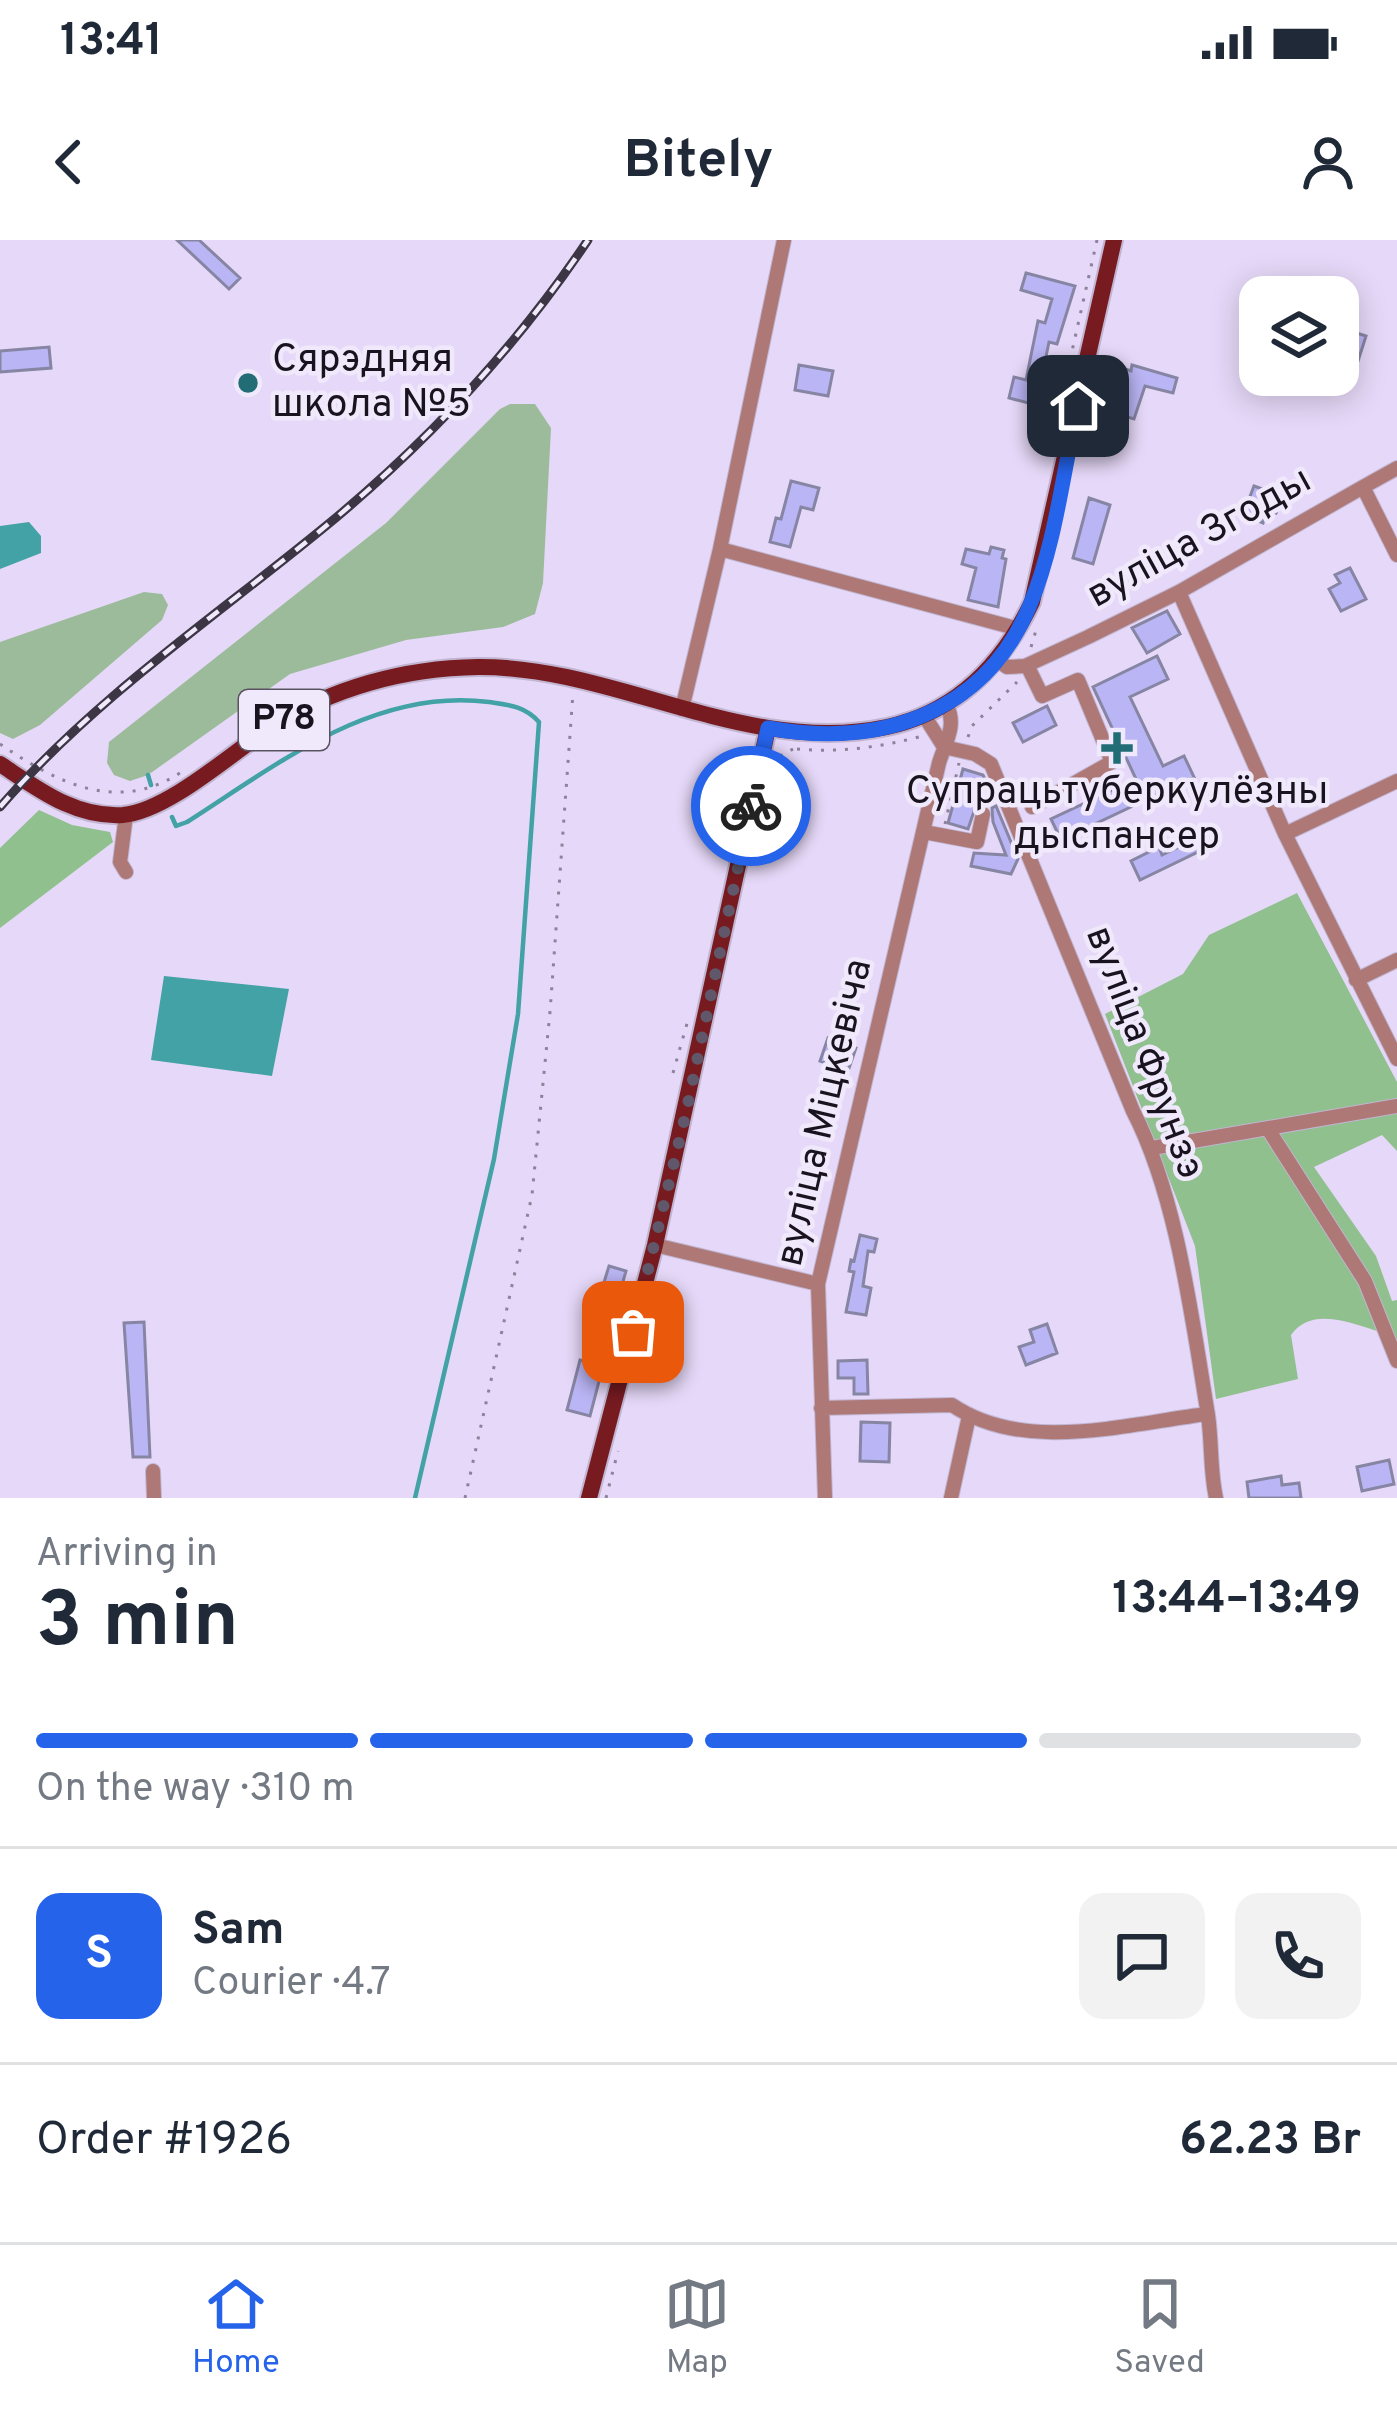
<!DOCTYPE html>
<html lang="en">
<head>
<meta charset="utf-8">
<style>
  body { margin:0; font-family:Overpass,sans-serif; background:#f2f2f3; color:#1f2937; height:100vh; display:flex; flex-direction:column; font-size:45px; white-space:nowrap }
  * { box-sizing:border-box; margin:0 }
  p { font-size:39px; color:#747a83 }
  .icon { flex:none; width:66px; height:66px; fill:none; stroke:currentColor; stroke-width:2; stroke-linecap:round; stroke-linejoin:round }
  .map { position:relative; height:1258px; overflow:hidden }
  .sheet { display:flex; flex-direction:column; background:#fff; flex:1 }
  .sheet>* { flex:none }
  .tools { position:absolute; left:1239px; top:36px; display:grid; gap:24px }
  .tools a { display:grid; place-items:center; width:120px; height:120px; border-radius:24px; background:#fff; box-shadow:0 6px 30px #0003; font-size:60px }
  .pin { position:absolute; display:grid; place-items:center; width:102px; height:102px; color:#fff; margin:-51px; border-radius:24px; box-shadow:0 6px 18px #0006 }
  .courier { position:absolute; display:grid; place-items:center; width:120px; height:120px; margin:-60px; border:9px solid #2563eb; border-radius:50%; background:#fff; color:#222; box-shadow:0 3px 15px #0007 }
  .summary em { font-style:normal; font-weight:700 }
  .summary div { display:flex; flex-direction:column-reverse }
  .summary { display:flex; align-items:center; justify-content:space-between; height:204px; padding:0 36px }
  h1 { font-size:78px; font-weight:700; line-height:90px }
  .bar { display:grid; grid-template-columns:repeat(4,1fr); gap:18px 12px; align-content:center; height:144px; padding:0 36px }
  .bar i { height:15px; border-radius:9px; background:#e0e1e3 }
  .bar .on { background:#2563eb }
  .bar p { grid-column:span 4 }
  .line { display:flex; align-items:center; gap:30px; padding:0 36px; border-top:3px solid #e0e1e3 }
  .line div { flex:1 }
  .round { display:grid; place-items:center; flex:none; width:126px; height:126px; border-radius:24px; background:#f2f2f3 }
  .status { display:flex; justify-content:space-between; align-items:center; height:84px; padding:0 60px; background:#fff; direction:ltr }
  .status svg { height:33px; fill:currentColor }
  header { display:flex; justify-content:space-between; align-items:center; height:156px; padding:0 36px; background:#fff; font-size:54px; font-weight:700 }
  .tabs { display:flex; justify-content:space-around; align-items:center; height:168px; border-top:3px solid #e0e1e3; background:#fff; font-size:33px; color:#747a83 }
  .tabs a { display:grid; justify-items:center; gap:6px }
  .tabs .on { color:#2563eb }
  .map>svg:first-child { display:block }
  .green { fill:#9cbb9b }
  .forest { fill:#8fc08e }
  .water { fill:#43a2a5 }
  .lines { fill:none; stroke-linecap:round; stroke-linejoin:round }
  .stream { stroke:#43a2a5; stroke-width:4.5 }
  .building { fill:#bab5f4; stroke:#8785a4; stroke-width:3 }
  .minor-casing { stroke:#c1b5d1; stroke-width:16 }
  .major-casing { stroke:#c1b5d1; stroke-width:20 }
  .path { stroke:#8c8299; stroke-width:3; stroke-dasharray:3 9; stroke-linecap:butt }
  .minor { stroke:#ad7875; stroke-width:14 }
  .major { stroke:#771b21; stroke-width:16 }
  .rail-casing { stroke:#3c3644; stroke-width:9 }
  .rail { stroke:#f0e8fb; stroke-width:4.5; stroke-dasharray:14; stroke-linecap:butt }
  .done { stroke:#60586a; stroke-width:12; stroke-dasharray:0 21.6 }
  .route { stroke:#2563eb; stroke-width:15 }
  .poi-dot { fill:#226c75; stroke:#f0e8fb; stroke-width:4.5 }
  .labels { text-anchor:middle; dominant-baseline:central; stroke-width:9; stroke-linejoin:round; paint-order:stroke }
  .shield { fill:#f0e8fb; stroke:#595360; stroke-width:3 }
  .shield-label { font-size:36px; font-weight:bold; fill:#18131e }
  .poi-label { font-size:39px; fill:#18131e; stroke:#f0e8fb; text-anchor:start }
  .street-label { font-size:39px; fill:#18131e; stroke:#f0e8fb }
</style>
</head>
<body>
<div class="status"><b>13:41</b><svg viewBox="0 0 49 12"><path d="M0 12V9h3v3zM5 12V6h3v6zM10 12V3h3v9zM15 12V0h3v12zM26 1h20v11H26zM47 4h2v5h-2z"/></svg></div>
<header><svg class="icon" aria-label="back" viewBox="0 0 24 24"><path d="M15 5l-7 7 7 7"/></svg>Bitely<svg class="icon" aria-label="person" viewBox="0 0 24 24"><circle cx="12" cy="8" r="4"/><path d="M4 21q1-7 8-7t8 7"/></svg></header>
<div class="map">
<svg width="1397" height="1258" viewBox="0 0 1397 1258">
  <rect width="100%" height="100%" fill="#e6d8f8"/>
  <path class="green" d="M510 164H535L551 188 543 343 535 374 503 387 406 400 290 434 148 535 130 541 114 535 107 523 109 502 386 283 500 169Z
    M144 352 162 354 168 365 162 380 40 485 13 499 0 493V402Z"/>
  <path class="forest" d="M39 570 72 585 110 592 113 602 0 688V608Z
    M1297 653 1397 842V911L1382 895 1314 927 1376 1016 1392 1061 1397 1060V1101L1390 1095C1359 1087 1314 1063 1291 1095L1298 1139 1216 1159 1195 1006 1105 774 1183 734 1209 695Z"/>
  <path class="water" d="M29 282 41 296V313L0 329V286Z
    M164 736 289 749 272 836 151 820Z"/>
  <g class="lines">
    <path class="stream" d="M148 535 151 545
      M172 577 176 586 187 582C278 524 374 447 489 462 509 465 525 466 539 482L518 774 494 919 415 1258"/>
  </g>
  <path class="building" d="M177 0H199L240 38 229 49Z
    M1026 33 1075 46 1057 104 1049 102 1036 165 1009 158 1014 137 1026 140 1038 81 1045 83 1052 59 1021 50Z
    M1338 87 1366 96 1353 137 1338 133Z
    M49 107 51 128 0 132V111Z
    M799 125 833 131 828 156 795 150Z
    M1132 125 1177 138 1173 153 1145 146 1134 179 1114 173 1124 140 1120 139 1123 128 1131 131Z
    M791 241 819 248 813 270 801 267 790 307 770 302 776 278 781 279Z
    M1254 246 1282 256 1276 273 1267 270 1263 283 1243 275Z
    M1089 258 1110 265 1093 324 1073 318Z
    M991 307 1004 310 1002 318 1006 319 998 367 968 360 976 328 962 324 966 309 989 314Z
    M1350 328 1366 359 1341 371 1329 349 1340 343 1335 335Z
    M1167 371 1180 394 1147 413 1132 388Z
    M1157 416 1168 439 1130 457 1163 526 1184 516 1194 537 1061 600 1051 579 1136 539 1093 447Z
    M1047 466 1056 485 1023 502 1013 483Z
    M963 529 983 535 985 539 968 589 948 583Z
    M996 566 1018 619 1011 634 971 626 974 613 1006 615 993 582 992 568Z
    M1198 598 1204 609 1140 640 1131 621 1159 607 1162 615Z
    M828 798 856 808 848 831 820 821Z
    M860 995 877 999 874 1012 868 1011 863 1046 871 1048 866 1075 846 1072 854 1032 849 1031 851 1020 854 1021Z
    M609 1026 626 1031 613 1077 595 1072Z
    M144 1082 150 1217H133L124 1083Z
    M1047 1084 1057 1113 1026 1125 1019 1107 1034 1102 1030 1090Z
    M580 1120 603 1126 590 1176 567 1170Z
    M867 1120 868 1154H854V1138H838V1121Z
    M861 1182 890 1183 889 1222 860 1221Z
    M1389 1220 1394 1244 1362 1251 1357 1227Z
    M1281 1236 1282 1245 1299 1243 1301 1258H1249L1247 1242Z"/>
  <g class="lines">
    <g class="minor-casing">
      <path id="minor" d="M1363 247 1397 228
        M720 309 1019 389
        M1179 352 1285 594 1397 819
        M997 420 1007 427 1025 426 1088 397 1179 352 1363 247 1397 315
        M1027 425 1042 456 1078 440 1112 522 1032 567
        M682 469 720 309 784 0
        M925 477 944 507
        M944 507 975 514 991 524 1133 871C1177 956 1192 1079 1208 1175 1212 1203 1210 1231 1216 1258
        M126 575 120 622 126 632
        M924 592 977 602 983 574
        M1285 594 1397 541
        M1356 740 1397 720
        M1268 889 1365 1041 1397 1121
        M1152 908 1397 866
        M655 1005 818 1044
        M821 1168 952 1165C1025 1214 1126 1184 1207 1174
        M153 1231 154 1258
        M825 1258 818 1044 939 523C945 503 957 486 947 466
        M951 1258 969 1176"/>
    </g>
    <g class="major-casing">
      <path id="major" d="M0 524C38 549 75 578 123 575 168 571 233 512 271 487 332 448 404 428 478 427 617 426 746 517 887 487 956 472 1002 425 1032 362L1114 0
        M589 1258 655 1005 768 488"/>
    </g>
    <path class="path" d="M1070 120 1097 0
      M1031 407 1037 387
      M968 497 972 486 1017 442
      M0 504C56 542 116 574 180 533
      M797 509C841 513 880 507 923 496
      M776 528 782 515 793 509
      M945 584 959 523
      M673 833 688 780
      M465 1258 532 955 550 772 573 453
      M606 1258 618 1211"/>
    <use href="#minor" class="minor"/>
    <use href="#major" class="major"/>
    <g class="rail-casing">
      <path id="rail" d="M0 567C98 454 224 371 338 276 433 196 519 103 588 0"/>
    </g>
    <use href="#rail" class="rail"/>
  </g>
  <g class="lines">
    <path class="done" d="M633 1092 686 873 751 566"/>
    <path class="route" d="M751 566 768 488C878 508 985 475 1030 365 1056 303 1063 231 1078 166"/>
  </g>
  <g class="poi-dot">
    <circle cx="248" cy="143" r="12"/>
    <path d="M1111 490h12v12h12v12h-12v12h-12v-12h-12v-12h12z"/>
  </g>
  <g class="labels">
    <rect class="shield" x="239" y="450" width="90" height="60" rx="9"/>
    <g class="shield-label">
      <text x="284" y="480">Р78</text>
    </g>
    <g class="poi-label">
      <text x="272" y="121">Сярэдняя<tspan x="272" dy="45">школа №5</tspan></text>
      <text x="1117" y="553" text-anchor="middle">Супрацьтуберкулёзны<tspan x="1117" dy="45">дыспансер</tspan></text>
    </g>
    <g class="street-label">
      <text transform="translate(1200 299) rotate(-29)">вуліца Згоды</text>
      <text transform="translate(1143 813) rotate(69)">вуліца Фрунзэ</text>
      <text transform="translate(826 873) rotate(-77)">вуліца Міцкевіча</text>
    </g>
  </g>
</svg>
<div class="tools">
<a><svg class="icon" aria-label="layers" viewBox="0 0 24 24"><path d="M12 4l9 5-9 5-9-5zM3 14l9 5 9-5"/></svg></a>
</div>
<div class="pin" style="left:633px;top:1092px;background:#ea580c"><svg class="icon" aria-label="bag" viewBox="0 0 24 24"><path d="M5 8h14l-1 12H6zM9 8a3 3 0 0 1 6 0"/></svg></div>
<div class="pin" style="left:1078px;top:166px;background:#1f2937"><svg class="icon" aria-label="home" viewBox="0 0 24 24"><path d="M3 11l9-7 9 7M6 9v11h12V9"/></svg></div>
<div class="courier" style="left:751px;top:566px"><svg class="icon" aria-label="bike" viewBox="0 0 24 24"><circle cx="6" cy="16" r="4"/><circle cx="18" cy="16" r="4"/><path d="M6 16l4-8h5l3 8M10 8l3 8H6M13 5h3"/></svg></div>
</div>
<section class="sheet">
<div class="summary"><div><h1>3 min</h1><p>Arriving in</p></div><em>13:44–13:49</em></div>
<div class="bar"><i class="on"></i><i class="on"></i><i class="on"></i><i></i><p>On the way · 310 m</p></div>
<div class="line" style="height:216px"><b class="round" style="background:#2563eb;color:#fff">S</b><div><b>Sam</b><p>Courier · 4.7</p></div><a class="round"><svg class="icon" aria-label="chat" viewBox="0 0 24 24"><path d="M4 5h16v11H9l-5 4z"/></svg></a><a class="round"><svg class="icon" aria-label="phone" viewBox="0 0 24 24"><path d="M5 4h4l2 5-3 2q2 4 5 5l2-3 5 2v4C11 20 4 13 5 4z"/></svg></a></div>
<div class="line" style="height:156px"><div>Order #1926</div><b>62.23 Br</b></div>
</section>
<nav class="tabs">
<a class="on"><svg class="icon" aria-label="home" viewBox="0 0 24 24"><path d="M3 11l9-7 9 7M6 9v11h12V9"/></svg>Home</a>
<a><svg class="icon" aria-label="map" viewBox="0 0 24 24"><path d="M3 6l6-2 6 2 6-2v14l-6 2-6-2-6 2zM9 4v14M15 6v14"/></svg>Map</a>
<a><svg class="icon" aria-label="saved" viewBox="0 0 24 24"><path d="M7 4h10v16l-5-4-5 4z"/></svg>Saved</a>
</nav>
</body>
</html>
